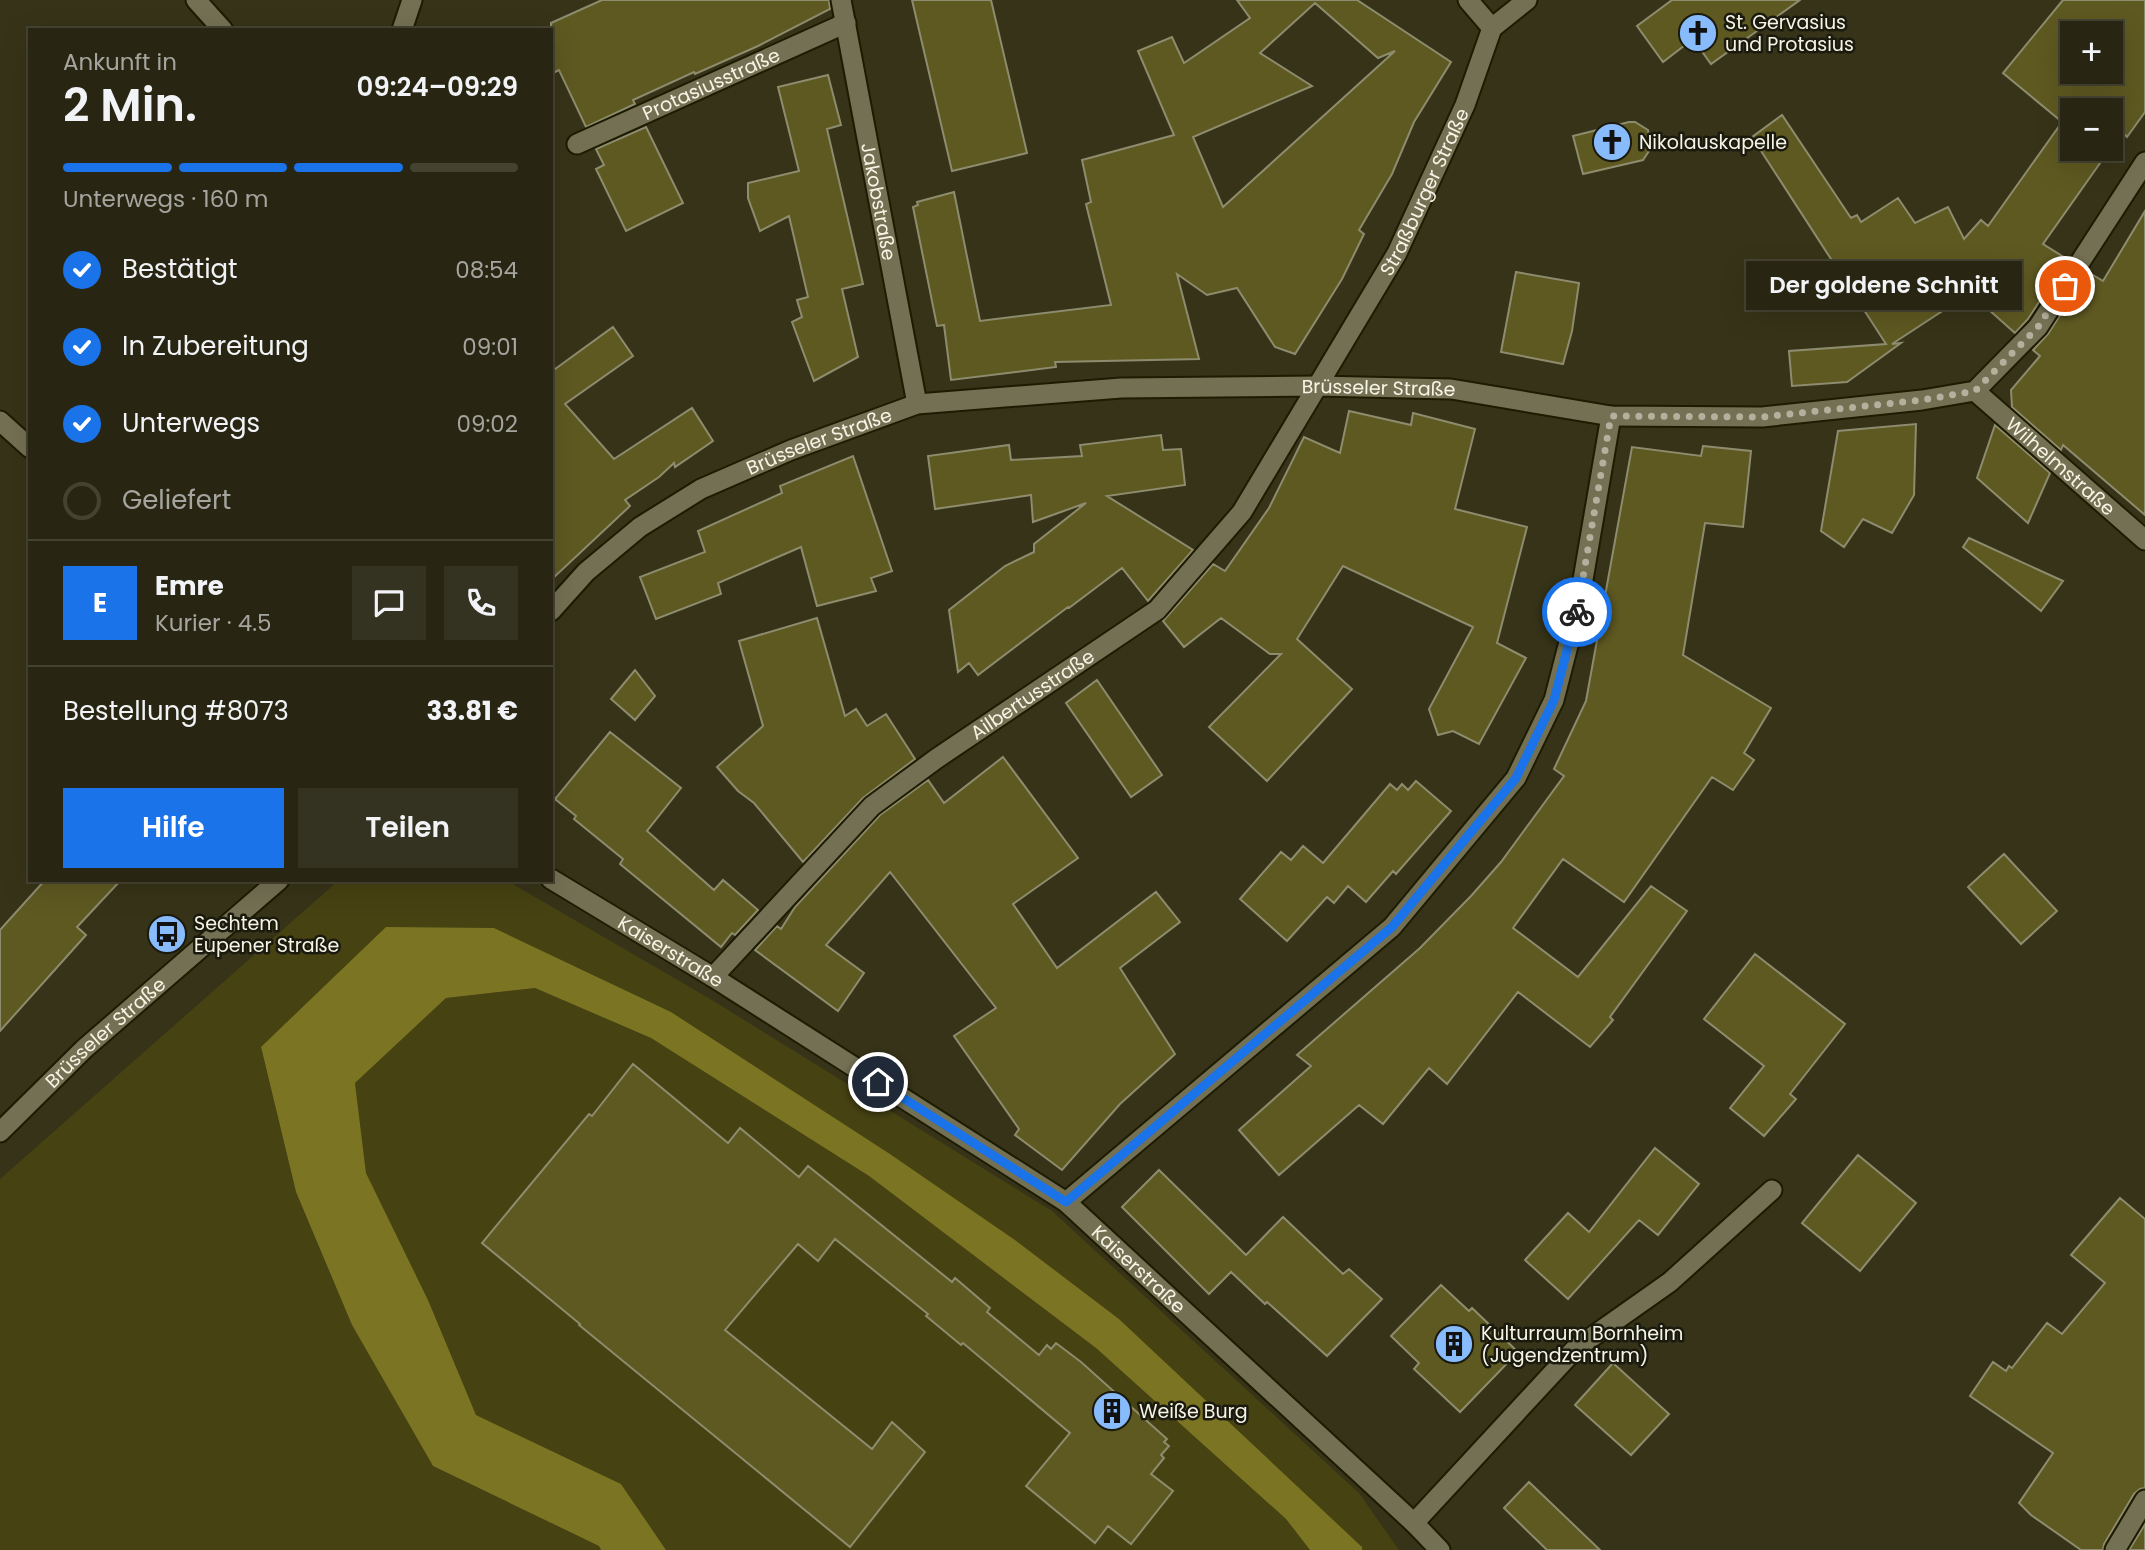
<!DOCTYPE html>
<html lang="de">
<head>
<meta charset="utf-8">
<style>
  body { margin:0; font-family:Poppins,sans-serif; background:#343220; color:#f1f3f6; height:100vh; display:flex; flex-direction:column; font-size:26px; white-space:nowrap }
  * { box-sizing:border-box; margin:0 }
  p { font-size:23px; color:#a5a59f }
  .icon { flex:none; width:38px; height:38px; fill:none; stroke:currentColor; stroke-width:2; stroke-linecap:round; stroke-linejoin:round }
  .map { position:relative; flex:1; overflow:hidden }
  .details { position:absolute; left:28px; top:28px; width:525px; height:854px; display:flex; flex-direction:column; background:#282612; border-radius:0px; box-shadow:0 7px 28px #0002,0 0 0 2px #444332 }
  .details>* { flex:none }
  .controls { position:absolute; left:2060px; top:21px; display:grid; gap:14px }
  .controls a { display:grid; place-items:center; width:63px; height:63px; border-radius:0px; background:#282612; box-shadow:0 7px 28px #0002,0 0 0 2px #444332; font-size:35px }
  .pin { position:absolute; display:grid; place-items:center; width:60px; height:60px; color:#fff; margin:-30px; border:4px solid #fff; border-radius:50%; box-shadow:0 2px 7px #0007 }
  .courier { position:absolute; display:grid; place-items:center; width:70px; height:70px; margin:-35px; border:5px solid #1a73e8; border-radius:50%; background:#fff; color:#222; box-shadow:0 2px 9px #0007 }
  .bubble { position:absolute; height:49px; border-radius:0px; background:#282612; box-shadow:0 7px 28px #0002,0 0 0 2px #444332; font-size:23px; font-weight:600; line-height:49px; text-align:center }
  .head em { font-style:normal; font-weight:600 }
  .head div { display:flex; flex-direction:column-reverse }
  .head { display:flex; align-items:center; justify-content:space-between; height:119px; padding:0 35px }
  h1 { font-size:46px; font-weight:600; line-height:52px }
  .bar { display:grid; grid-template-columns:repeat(4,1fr); gap:10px 7px; align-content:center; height:84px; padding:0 35px }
  .bar i { height:9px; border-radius:5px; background:#444332 }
  .bar .current { background:#1a73e8 }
  .bar p { grid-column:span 4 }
  .line { display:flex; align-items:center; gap:18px; padding:0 35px; border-top:2px solid #444332 }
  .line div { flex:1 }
  .round { display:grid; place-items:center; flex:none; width:74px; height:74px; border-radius:0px; background:#343220 }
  ol { padding:0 35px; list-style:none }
  li { display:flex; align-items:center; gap:21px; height:77px }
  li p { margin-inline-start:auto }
  li .icon { padding:7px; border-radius:50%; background:#1a73e8; color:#fff; stroke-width:4 }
  li:last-child { color:#a5a59f }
  li i { width:38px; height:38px; border:4px solid #444332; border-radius:50% }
  .action { display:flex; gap:14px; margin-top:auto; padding:14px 35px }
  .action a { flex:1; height:80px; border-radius:0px; background:#1a73e8; color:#fff; font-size:28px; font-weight:600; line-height:80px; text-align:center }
  .action a+a { background:#343220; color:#f1f3f6 }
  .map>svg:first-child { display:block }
  .green { fill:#464212 }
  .water { fill:#7b7422 }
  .building { fill:#5e5821; stroke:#8e8c6e; stroke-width:2; fill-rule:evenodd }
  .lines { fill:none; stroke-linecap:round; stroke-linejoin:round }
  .minor-casing { stroke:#1d1b01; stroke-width:23 }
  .minor { stroke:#737053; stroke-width:19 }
  .done { stroke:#b3b19d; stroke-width:7; stroke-dasharray:0 12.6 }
  .route { stroke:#1a73e8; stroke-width:9 }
  .labels { text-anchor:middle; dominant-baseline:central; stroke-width:5; stroke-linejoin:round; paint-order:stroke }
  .poi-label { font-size:19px; fill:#f6f5e5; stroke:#1b1a0f; text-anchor:start }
  .street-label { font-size:19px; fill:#f6f5e5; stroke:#1b1a0f }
</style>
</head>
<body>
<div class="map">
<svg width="2145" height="1550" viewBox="0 0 2145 1550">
  <rect width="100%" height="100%" fill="#363318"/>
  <path class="green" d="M339 880H506L712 1000 1052 1211 1359 1493 1399 1550H1362V1547L1119 1319 1015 1240 890 1154 671 1012 494 928 261 1048 296 1192 352 1325 433 1466 599 1546 601 1550H0V1179Z
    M535 988 651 1038 869 1176 1096 1348 1286 1519 1310 1550H666L621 1484 476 1415 428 1300 366 1173 355 1083 446 998Z"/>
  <path class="water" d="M386 927 494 928 671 1012 890 1154 1015 1240 1119 1319 1362 1547V1550H1310L1286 1519 1096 1348 869 1176 651 1038 535 988 446 998 355 1083 366 1173 428 1300 476 1415 621 1484 666 1550H601L599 1546 433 1466 352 1325 296 1192 261 1047Z"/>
  <path class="building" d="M602 0H829L830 9 758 46 695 74 694 72 633 100 635 104 586 127 559 70 551 74V23Z
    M912 0H991L1027 153 952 171Z
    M1237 0H1357L1451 62 1414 122 1392 174 1359 230 1364 234 1342 279 1295 354 1275 347 1237 288 1207 295 1177 274 1199 359 1055 362 1056 367 951 380 944 325 937 326 913 207 918 205 917 202 954 192 980 321 1111 305 1086 204 1091 202 1082 160 1174 135 1138 51 1172 37 1184 63 1250 18ZM1315 3 1378 58 1395 51 1223 207 1193 137 1312 86 1260 53Z
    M1672 0H1800L1711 64 1693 39 1663 62 1637 26Z
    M2063 0H2145V112L2127 137 2122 132 2110 148V110H2072V149H2110L2043 244 2067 259 2028 319 2015 333 1970 293 1892 344 1901 343 1847 382 1792 386 1789 351 1886 344 1752 137 1782 115 1851 218 1857 215 1861 222 1898 198 1915 223 1948 207 1964 239 1981 220 1988 226 2062 122 2003 73ZM2072 33H2110V72H2072Z
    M828 75 841 125 827 129 863 284 842 289 858 357 814 381 792 322 802 317 797 300 808 297 789 216 760 231 748 198V183L799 171 778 87Z
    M1629 122H1635L1648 130 1651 148 1643 160 1583 174 1573 136Z
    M646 127 683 203 626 231 596 169 604 165 596 149Z
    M2145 211V515L2063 445 2061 450 2012 407 2011 390 2040 356 2033 350 2048 334 2088 272 2103 281Z
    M1516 272 1579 283 1572 331 1563 364 1501 352Z
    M613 327 633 356 565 404 614 459 692 408 713 441 675 467 674 463 659 477 625 500 630 506 551 580V372Z
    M1349 411 1411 425 1413 413 1475 429 1455 509 1527 527 1497 643 1526 658 1479 744 1453 731 1438 735 1429 709 1473 627 1343 566 1297 639 1352 689 1267 781 1209 727 1281 654H1270L1221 618 1184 647 1163 621 1213 564 1225 571 1269 508 1304 437 1340 453Z
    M1916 424 1914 495 1892 533 1863 519 1844 547 1821 531 1838 431Z
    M1995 425 2050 473 2028 523 1977 478Z
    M1161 435 1163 450 1181 449 1185 485 1107 496 1193 550 1148 601 1122 568 1069 608 1068 607 978 675 969 663 958 672 949 610 1005 566 1034 552V544L1086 503 1033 522 1031 495 935 509 928 456 1009 445 1011 460 1082 456 1080 445Z
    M1703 446 1751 451 1743 527 1705 523 1683 655 1771 708 1744 753 1754 760 1733 790 1712 777 1624 902 1563 859 1513 928 1578 977 1651 886 1687 911 1610 1017 1613 1020 1590 1047 1518 992 1447 1084 1429 1068 1383 1124 1359 1105 1279 1175 1239 1130 1311 1066 1297 1055 1420 948 1471 896 1501 862 1564 776 1554 769 1586 701 1632 447 1701 456Z
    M853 456 892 571 871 578 876 591 817 606 801 547 718 583 721 594 656 619 640 577 705 552 698 531 782 493 780 486Z
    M1969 538 2063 581 2041 611 1963 547Z
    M817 618 845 716 856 709 867 726 886 714 915 759 863 798 803 862 754 803 738 791 717 767 763 726 739 641Z
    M635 670 655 696 635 720 611 699Z
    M1097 680 1162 775 1131 797 1066 703Z
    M610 732 681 788 647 831 714 890 723 880 758 910 735 935 732 933 721 947 620 864 623 859 574 819 576 816 555 799Z
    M1003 757 1078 858 1013 904 1057 968 1156 892 1180 922 1120 968 1175 1054 1120 1104 1062 1170 1015 1135 1019 1129 954 1036 996 1008 890 872 826 945 864 973 838 1011 755 950 777 926 781 929 795 907 880 815 928 780 944 803Z
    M1416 781 1451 811 1396 874 1393 871 1366 902 1348 886 1334 903 1327 897 1287 941 1240 899 1281 852 1291 860 1303 846 1323 863 1390 784 1397 790 1402 784 1408 790Z
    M2004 854 2057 911 2021 944 1968 887Z
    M45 880H121L77 927 86 935 0 1031V930Z
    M1755 954 1845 1024 1790 1094 1796 1099 1764 1136 1730 1108 1764 1066 1704 1019Z
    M633 1064 728 1143 740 1128 799 1177 808 1166 952 1282 955 1278 990 1308 987 1312 1039 1355 1047 1345 1051 1349 1056 1343 1081 1362 1167 1439 1164 1442 1169 1446 1161 1455 1164 1458 1151 1474 1173 1491 1131 1544 1108 1526 1095 1543 1026 1486 1070 1433 963 1343 961 1345 926 1316 928 1314 835 1239 818 1261 798 1244 725 1330 872 1449 892 1422 925 1452 850 1547 579 1325 580 1324 482 1243 589 1114 592 1116Z
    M1655 1148 1699 1184 1658 1235 1639 1220 1568 1299 1525 1260 1568 1213 1589 1232Z
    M1858 1155 1916 1203 1860 1271 1802 1223Z
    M1159 1170 1246 1255 1283 1217 1343 1274 1349 1269 1382 1299 1327 1356 1267 1302 1265 1304 1231 1272 1209 1294 1122 1207Z
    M2120 1198 2145 1219V1488L2140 1489 2134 1494 2104 1544 2103 1550H2081L2031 1515 2019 1503 2053 1453 1970 1396 1993 1362 2006 1371 2009 1366 2012 1368 2047 1323 2062 1334 2105 1283 2071 1255Z
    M1441 1285 1469 1311 1472 1308 1518 1352 1460 1412 1414 1369 1419 1363 1391 1336Z
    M1613 1363 1669 1414 1631 1455 1575 1405Z
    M1529 1482 1600 1550H1547L1504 1508Z
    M2145 1524V1550H2129Z"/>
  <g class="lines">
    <g class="minor-casing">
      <g id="minor">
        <path d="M196 0 223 30"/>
        <path id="s1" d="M841 0 917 404"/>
        <path d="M1468 0 1492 28"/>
        <path d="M402 30 412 0"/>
        <path id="s2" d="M577 144 846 23"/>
        <path id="s3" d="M1975 391 2145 540"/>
        <path d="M0 421 30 448"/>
        <path id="s4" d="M551 611 586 572 640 527 701 489 791 450 917 404 1121 388 1317 386 1451 389 1611 416 1762 417 1922 400 1975 391 2038 327 2145 162"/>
        <path id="s5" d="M551 879 713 977 1066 1202 1414 1523 1440 1550"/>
        <path id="s6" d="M713 977 872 806 936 759 1157 610 1242 512 1397 253 1465 105 1492 28 1527 0"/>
        <path id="s7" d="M0 1132 84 1049 279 880"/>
        <path d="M1066 1202 1392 927 1516 778 1554 700 1579 603 1611 416"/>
        <path d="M1414 1523 1575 1349 1670 1282 1772 1190"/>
        <path d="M2115 1550 2145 1500"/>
      </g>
    </g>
    <use href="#minor" class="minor"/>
  </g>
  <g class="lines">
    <path class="done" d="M1577 612 1611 416 1762 417 1922 400 1975 391 2038 327 2065 286"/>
    <path class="route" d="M878 1082 1066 1202 1392 927 1516 778 1554 700 1577 612"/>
  </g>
  <defs>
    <g id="church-disc" transform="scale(2.0125)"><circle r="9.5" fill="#87bbfb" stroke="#1b1a0f"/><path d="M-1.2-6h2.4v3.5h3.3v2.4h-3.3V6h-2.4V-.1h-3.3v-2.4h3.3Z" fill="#111"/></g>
    <g id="bus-disc" transform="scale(2.0125)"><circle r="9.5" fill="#87bbfb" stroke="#1b1a0f"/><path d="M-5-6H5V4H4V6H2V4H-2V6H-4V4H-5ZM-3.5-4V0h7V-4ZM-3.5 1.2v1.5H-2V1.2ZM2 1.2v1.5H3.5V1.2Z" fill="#111"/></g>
    <g id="building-disc" transform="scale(2.0125)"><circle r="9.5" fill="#87bbfb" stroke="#1b1a0f"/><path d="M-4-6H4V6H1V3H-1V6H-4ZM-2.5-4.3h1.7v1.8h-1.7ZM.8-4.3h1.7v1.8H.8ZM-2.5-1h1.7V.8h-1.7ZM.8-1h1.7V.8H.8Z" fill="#111"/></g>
  </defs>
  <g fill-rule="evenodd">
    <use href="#church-disc" x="1698" y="33"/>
    <use href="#church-disc" x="1612" y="142"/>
    <use href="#bus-disc" x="167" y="934"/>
    <use href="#building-disc" x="1454" y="1344"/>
    <use href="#building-disc" x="1112" y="1411"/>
  </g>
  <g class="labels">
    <g class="poi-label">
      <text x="1725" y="22">St. Gervasius<tspan x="1725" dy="22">und Protasius</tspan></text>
      <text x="1639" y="142">Nikolauskapelle</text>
      <text x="194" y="923">Sechtem<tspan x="194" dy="22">Eupener Straße</tspan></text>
      <text x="1481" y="1333">Kulturraum Bornheim<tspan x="1481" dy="22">(Jugendzentrum)</tspan></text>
      <text x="1139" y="1411">Weiße Burg</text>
    </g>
    <g class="street-label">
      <text stroke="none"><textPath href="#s2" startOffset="147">Protasiusstraße</textPath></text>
      <text stroke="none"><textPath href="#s6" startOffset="1078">Straßburger Straße</textPath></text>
      <text stroke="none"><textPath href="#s1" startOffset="205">Jakobstraße</textPath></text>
      <text stroke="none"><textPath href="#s4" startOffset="889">Brüsseler Straße</textPath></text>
      <text stroke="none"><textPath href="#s4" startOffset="322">Brüsseler Straße</textPath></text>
      <text stroke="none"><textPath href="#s3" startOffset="114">Wilhelmstraße</textPath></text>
      <text stroke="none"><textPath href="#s6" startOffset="429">Ailbertusstraße</textPath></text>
      <text stroke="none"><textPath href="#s5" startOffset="140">Kaiserstraße</textPath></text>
      <text stroke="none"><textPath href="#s7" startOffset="145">Brüsseler Straße</textPath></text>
      <text stroke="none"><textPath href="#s5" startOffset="707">Kaiserstraße</textPath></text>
    </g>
  </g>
</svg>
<div class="controls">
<a>+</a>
<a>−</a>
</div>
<div class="pin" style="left:2065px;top:286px;background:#ea580c"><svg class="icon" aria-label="bag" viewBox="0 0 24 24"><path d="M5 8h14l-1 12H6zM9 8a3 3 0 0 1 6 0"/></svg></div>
<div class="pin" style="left:878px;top:1082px;background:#1f2937"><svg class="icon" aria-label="home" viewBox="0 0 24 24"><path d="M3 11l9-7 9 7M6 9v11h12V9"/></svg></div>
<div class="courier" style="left:1577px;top:612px"><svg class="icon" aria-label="bike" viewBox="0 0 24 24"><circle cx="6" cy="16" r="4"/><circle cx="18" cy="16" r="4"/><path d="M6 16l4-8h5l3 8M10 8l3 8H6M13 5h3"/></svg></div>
<div class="bubble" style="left:1746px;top:261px;width:276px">Der goldene Schnitt</div>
<section class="details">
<div class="head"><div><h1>2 Min.</h1><p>Ankunft in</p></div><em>09:24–09:29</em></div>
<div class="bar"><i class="current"></i><i class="current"></i><i class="current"></i><i></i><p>Unterwegs · 160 m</p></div>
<ol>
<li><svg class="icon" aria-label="check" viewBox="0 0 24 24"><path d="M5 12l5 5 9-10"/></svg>Bestätigt<p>08:54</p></li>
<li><svg class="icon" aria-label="check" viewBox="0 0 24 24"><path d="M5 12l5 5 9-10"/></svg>In Zubereitung<p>09:01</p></li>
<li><svg class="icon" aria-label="check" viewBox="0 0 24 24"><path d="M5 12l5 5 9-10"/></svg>Unterwegs<p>09:02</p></li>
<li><i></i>Geliefert</li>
</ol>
<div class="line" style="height:126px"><b class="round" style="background:#1a73e8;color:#fff">E</b><div><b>Emre</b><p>Kurier · 4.5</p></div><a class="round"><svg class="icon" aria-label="chat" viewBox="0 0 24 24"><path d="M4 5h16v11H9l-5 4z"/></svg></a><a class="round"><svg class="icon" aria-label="phone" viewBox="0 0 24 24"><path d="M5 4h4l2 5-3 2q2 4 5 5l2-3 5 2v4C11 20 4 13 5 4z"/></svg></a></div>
<div class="line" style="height:91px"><div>Bestellung #8073</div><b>33.81 €</b></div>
<div class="action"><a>Hilfe</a><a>Teilen</a></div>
</section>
</div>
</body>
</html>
